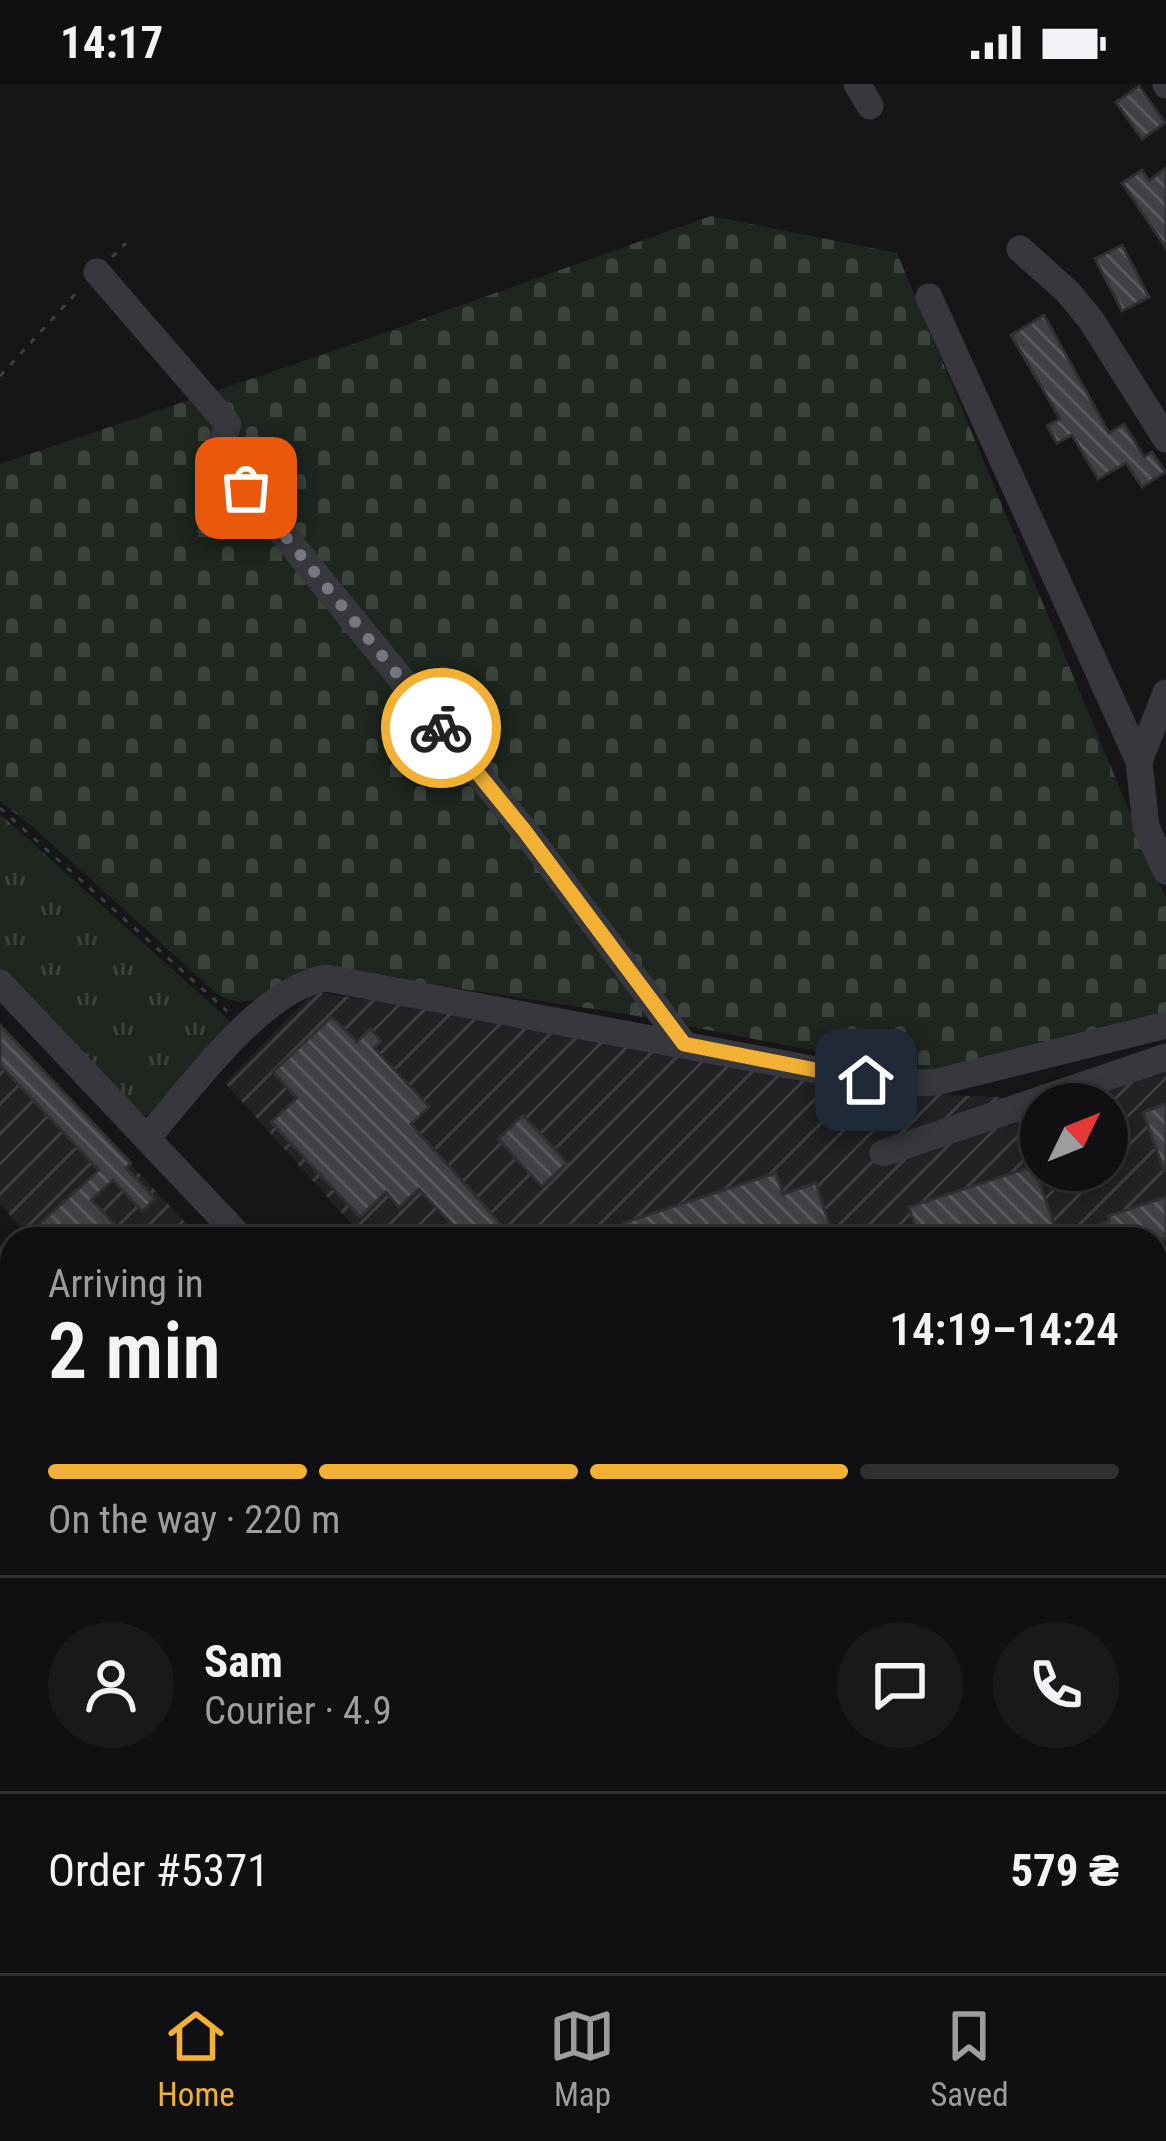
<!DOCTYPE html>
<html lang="en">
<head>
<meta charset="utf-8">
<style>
  body { margin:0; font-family:"Roboto Condensed",sans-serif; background:#19191b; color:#f1f3f6; height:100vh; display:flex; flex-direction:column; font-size:45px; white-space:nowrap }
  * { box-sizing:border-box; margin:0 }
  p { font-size:39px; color:#9c9d9f }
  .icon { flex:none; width:66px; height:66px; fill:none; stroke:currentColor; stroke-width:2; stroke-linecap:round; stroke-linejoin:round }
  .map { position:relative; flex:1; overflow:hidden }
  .panel { position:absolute; left:0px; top:1143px; width:1167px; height:747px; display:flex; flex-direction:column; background:#101012; border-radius:36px 36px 0 0; box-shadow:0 6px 18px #0003,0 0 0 3px #303032 }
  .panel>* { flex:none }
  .needle { width:78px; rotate:47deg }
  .controls { position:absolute; left:1020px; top:999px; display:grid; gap:24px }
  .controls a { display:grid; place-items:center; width:108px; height:108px; border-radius:50%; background:#101012; box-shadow:0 6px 18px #0003,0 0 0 3px #303032; font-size:60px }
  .pin { position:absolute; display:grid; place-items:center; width:102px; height:102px; color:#fff; margin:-51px; border-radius:24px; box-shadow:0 6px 18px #0006 }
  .courier { position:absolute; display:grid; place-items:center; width:120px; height:120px; margin:-60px; border:9px solid #f2b134; border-radius:50%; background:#fff; color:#222; box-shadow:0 3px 15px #0007 }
  .summary em { font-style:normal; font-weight:600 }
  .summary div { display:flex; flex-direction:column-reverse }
  .summary { display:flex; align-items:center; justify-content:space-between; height:204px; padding:0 48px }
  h1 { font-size:78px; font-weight:600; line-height:90px }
  .bar { display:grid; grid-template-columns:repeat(4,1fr); gap:18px 12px; align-content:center; height:144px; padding:0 48px }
  .bar i { height:15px; border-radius:9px; background:#303032 }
  .bar .on { background:#f2b134 }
  .bar p { grid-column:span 4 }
  .line { display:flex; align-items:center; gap:30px; padding:0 48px; border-top:3px solid #303032 }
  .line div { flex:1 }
  .round { display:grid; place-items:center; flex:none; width:126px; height:126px; border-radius:63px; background:#19191b }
  .status { display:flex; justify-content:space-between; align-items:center; height:84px; padding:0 60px; background:#101012; direction:ltr }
  .status svg { height:33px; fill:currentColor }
  .tabs { display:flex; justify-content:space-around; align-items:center; height:168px; border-top:3px solid #303032; background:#101012; font-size:33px; color:#9c9d9f }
  .tabs a { display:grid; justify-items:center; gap:6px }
  .tabs .on { color:#f2b134 }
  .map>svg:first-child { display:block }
  .industrial { fill:url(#industrial-furrows); fill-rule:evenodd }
  .grass { fill:url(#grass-tufts) }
  .cemetery { fill:url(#cemetery-stones) }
  .building { fill:url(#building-back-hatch); stroke:#303034; stroke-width:3 }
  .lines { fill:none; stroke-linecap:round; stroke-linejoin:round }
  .path { stroke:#3d3f44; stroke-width:3; stroke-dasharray:6 9; stroke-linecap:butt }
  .minor { stroke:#37383d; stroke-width:27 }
  .rail { stroke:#4a4c52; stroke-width:6; stroke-dasharray:15 12; stroke-linecap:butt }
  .done { stroke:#757880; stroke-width:12; stroke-dasharray:0 21.6 }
  .route { stroke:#f2b134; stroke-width:15 }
</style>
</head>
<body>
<div class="status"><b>14:17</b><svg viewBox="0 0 49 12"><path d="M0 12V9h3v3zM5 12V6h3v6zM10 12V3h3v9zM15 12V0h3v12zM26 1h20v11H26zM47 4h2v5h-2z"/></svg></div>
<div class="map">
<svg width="1166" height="1889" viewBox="0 0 1166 1889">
  <defs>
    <pattern id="industrial-furrows" width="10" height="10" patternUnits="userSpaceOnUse" patternTransform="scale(3)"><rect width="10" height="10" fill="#222225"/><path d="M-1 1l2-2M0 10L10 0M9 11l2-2" fill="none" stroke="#3f3f43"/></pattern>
    <pattern id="grass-tufts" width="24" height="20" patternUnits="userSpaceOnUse" patternTransform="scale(3)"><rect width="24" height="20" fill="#1e261f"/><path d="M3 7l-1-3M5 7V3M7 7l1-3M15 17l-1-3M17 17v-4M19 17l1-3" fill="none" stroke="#3c433d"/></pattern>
    <pattern id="cemetery-stones" width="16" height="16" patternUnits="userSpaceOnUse" patternTransform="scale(3)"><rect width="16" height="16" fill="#1e261f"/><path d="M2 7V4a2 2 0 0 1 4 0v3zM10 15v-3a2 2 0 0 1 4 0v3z" fill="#3c433d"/></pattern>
    <pattern id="building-back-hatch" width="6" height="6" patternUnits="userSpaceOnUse" patternTransform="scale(3)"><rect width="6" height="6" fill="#404145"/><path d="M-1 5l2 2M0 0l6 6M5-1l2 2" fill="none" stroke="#595a5e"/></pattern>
  </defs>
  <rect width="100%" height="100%" fill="#161618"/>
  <path class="industrial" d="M314 908 488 933 857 1007 1020 1014 1166 970V1513L1155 1519V1155H365L225 999ZM1041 1020H1107V1086H1041Z
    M0 941 201 1155H31L0 1120Z
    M757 1878H896L907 1889H744Z"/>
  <path class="grass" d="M0 730 231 938 149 1030 140 1031 0 887Z"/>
  <path class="cemetery" d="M711 132 897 169 1166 815V930L923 988 626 930 326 884C277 887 263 936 217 910L33 743 0 717V380L336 266Z"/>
  <path class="building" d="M1139 2 1165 39 1142 55 1116 18Z
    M1166 84V164L1122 99 1142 86 1149 97Z
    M1122 161 1149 213 1122 227 1095 175Z
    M1044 231 1109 349 1124 340 1144 373 1152 368 1165 388 1142 403 1126 379 1098 395 1072 351 1057 359 1047 342 1060 335 1011 251Z
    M332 933 357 958 370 945 381 957 374 964 429 1023 411 1040 514 1155H466L419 1105 399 1123 386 1108 360 1133 271 1038 297 1014 273 988Z
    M0 941 131 1079 126 1084 155 1115 142 1127 113 1096 91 1116 114 1140 97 1155H23L99 1086 0 981Z
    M1166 1020V1086L1164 1087 1143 1028Z
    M523 1031 567 1079 542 1102 498 1055Z
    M1034 1082 1059 1155H919L909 1123Z
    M776 1089 783 1110 816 1099 834 1155H629L623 1139Z
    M1166 1113V1155H1064L1109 1137 1108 1132Z"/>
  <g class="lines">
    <path class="path" d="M112 173 126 159
      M0 292 80 205
      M0 724 227 927
      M1155 1581 1166 1571"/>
    <path class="minor" d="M857 0 870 22
      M1166 0V1
      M1020 165 1068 208 1091 236 1166 355
      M97 188 228 340 218 370 524 746 684 960
      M929 213 1139 677
      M1166 609 1139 677 1146 743 1166 787
      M0 899 242 1155
      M147 1054C190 1005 261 904 326 894L891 1000 937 998 1166 941
      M883 1069 1166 973
      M0 1176 12 1190
      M0 1474 12 1487
      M1155 1724 1166 1736
      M0 1757 12 1770
      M106 1878 115 1889
      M352 1878 362 1889
      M1001 1878 1012 1889
      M501 1889 515 1878"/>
    <path class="rail" d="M1155 1536 1166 1528
      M691 1889 705 1878"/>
  </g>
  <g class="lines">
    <path class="done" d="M246 404 441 644"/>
    <path class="route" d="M441 644 524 746 684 960 866 996"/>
  </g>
</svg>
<div class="controls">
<a><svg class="needle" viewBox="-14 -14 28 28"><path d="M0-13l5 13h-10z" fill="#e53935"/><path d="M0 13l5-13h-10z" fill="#9c9d9f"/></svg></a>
</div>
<div class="pin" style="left:246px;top:404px;background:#ea580c"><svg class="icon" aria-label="bag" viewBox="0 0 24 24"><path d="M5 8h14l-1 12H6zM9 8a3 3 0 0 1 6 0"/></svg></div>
<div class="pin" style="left:866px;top:996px;background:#1f2937"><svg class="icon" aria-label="home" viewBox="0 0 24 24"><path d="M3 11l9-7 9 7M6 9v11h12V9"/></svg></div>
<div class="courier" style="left:441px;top:644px"><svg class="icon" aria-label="bike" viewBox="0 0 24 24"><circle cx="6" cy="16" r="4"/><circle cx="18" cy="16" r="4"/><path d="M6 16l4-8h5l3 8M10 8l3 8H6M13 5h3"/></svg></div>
<section class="panel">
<div class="summary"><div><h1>2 min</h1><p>Arriving in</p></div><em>14:19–14:24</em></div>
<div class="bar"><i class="on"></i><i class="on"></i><i class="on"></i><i></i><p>On the way · 220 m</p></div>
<div class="line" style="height:216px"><a class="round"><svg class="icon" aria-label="person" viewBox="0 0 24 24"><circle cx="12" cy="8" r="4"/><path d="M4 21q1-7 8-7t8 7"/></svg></a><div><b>Sam</b><p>Courier · 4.9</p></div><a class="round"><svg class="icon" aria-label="chat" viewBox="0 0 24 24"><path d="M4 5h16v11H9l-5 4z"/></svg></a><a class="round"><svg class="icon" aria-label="phone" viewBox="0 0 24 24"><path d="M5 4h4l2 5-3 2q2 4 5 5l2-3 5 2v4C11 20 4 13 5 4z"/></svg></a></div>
<div class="line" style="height:156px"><div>Order #5371</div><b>579 ₴</b></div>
</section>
</div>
<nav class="tabs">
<a class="on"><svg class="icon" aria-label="home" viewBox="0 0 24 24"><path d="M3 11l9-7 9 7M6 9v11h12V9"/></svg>Home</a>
<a><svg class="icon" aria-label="map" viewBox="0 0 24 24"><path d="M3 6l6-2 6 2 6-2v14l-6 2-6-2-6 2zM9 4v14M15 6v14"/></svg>Map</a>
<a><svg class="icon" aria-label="saved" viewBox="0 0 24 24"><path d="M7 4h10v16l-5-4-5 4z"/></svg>Saved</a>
</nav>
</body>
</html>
